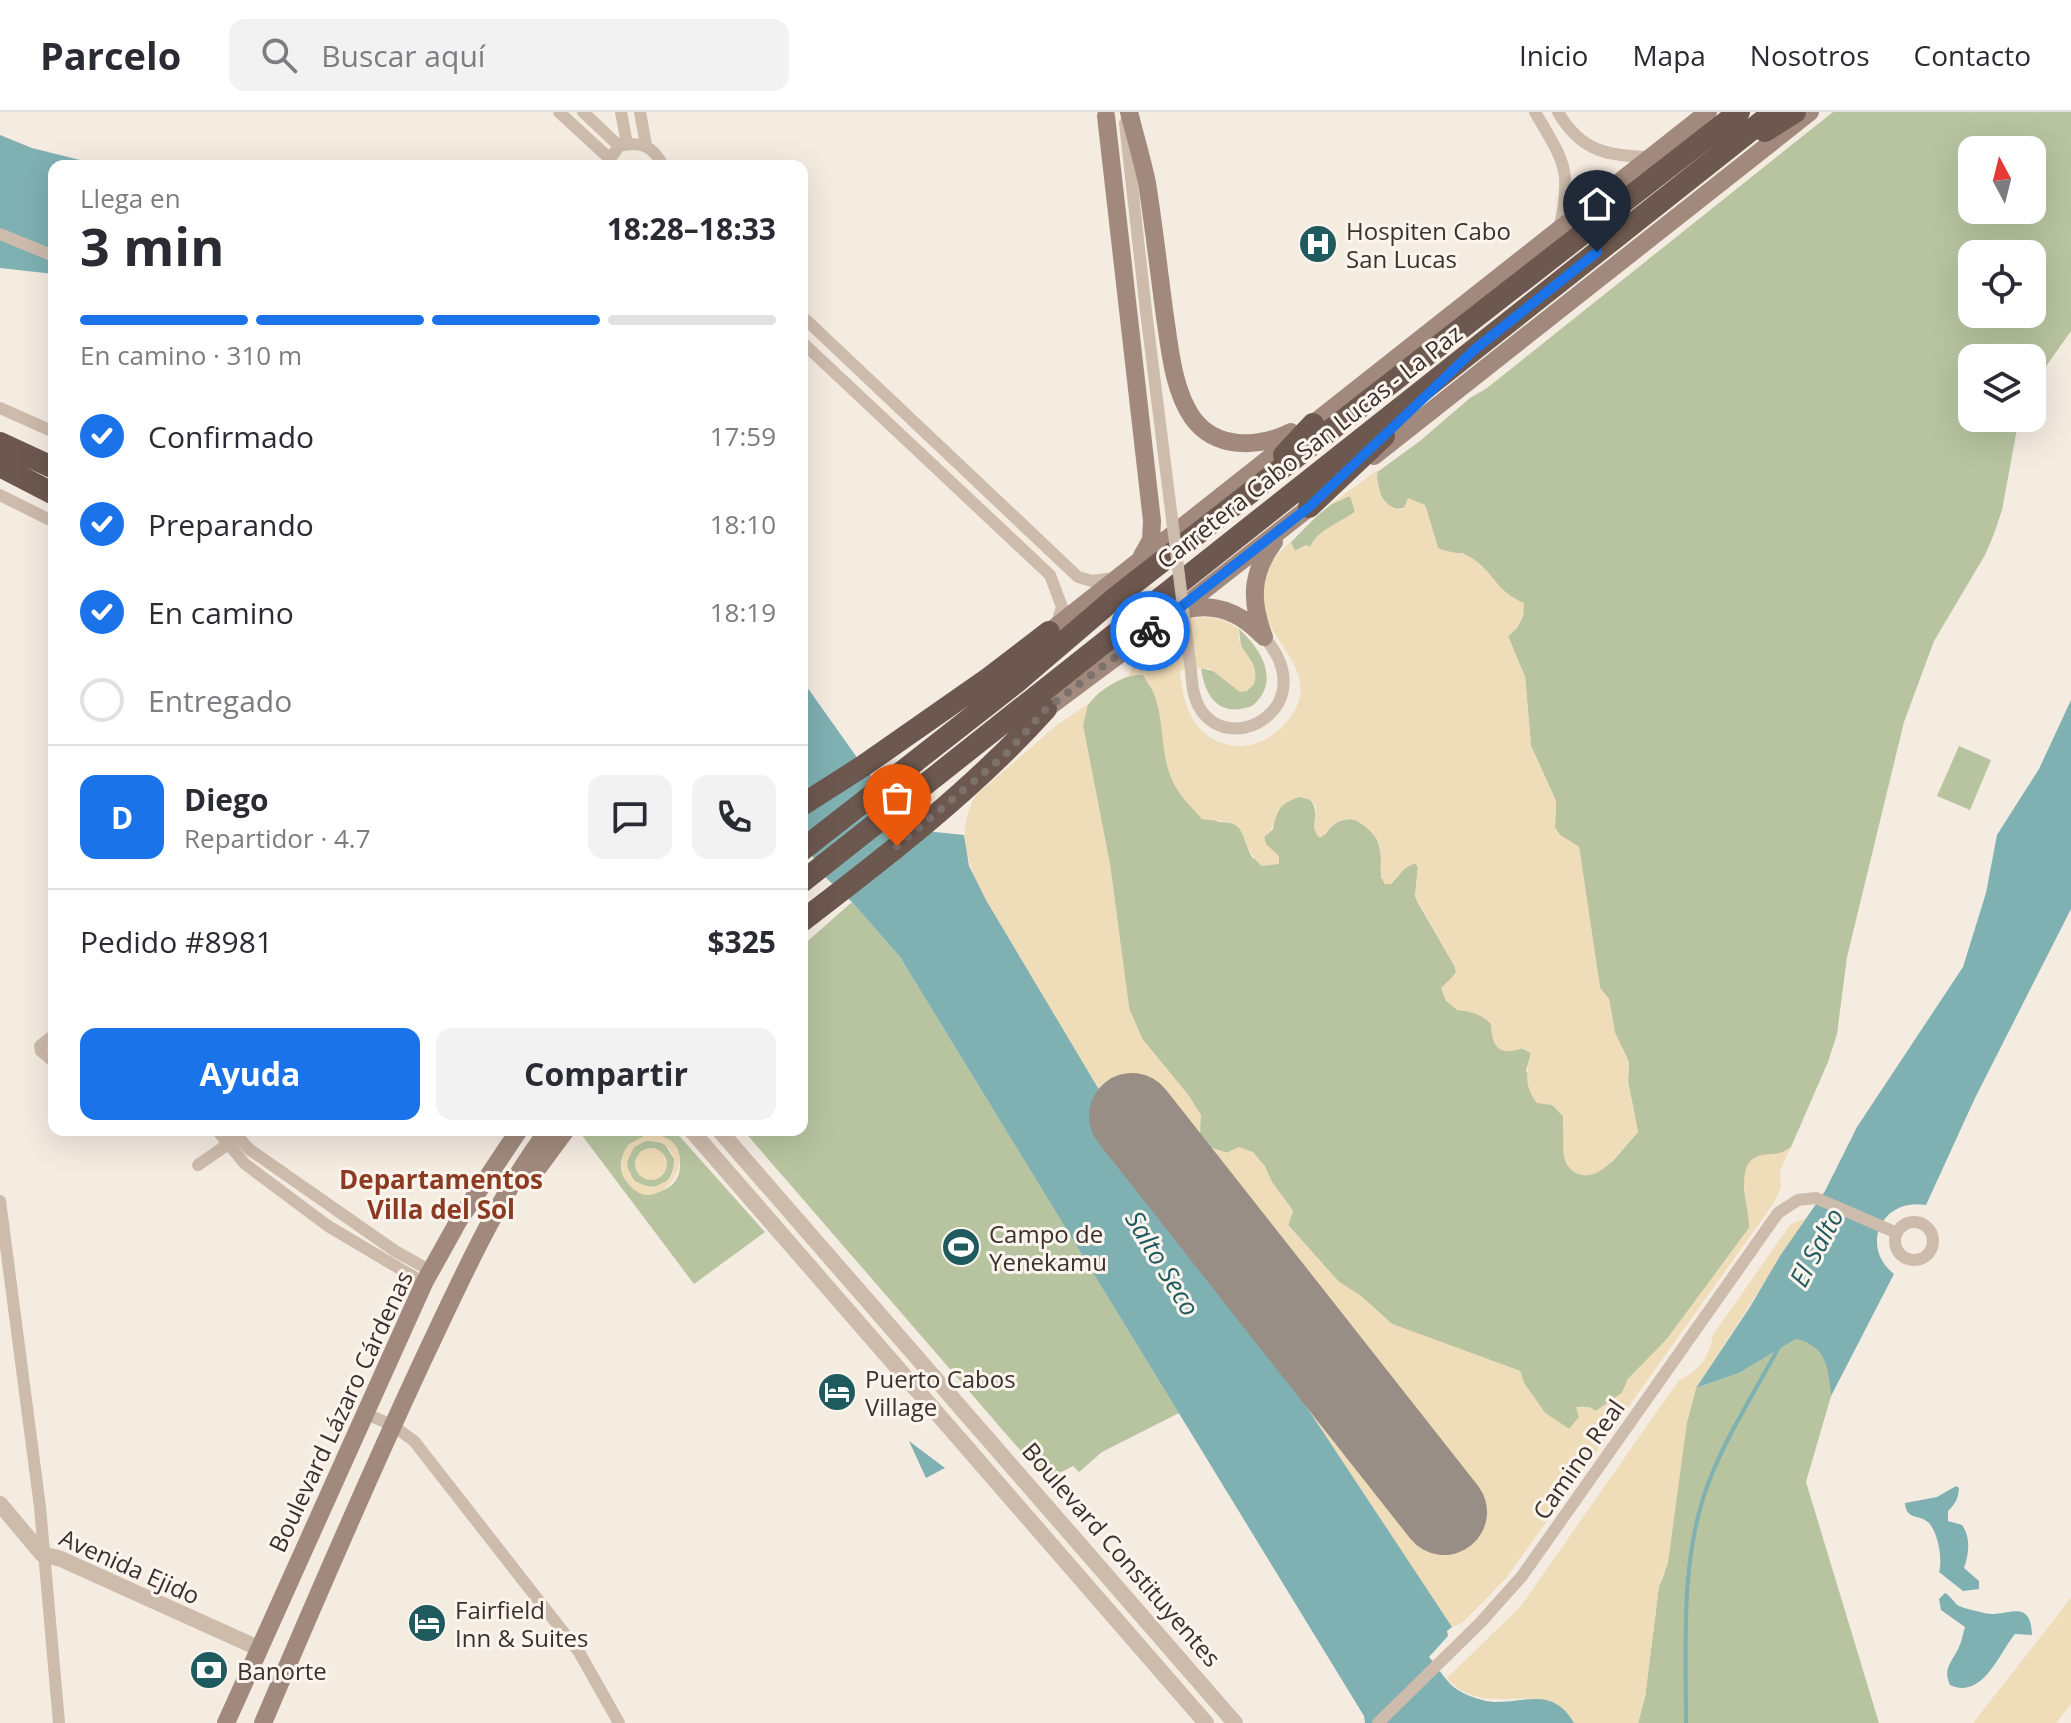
<!DOCTYPE html>
<html lang="es">
<head>
<meta charset="utf-8">
<style>
  body { margin:0; font-family:"Open Sans",sans-serif; background:#f2f2f3; color:#2b2b33; height:100vh; display:flex; flex-direction:column; font-size:30px; white-space:nowrap }
  * { box-sizing:border-box; margin:0 }
  p { font-size:26px; color:#7c7c81 }
  .icon { flex:none; width:44px; height:44px; fill:none; stroke:currentColor; stroke-width:2; stroke-linecap:round; stroke-linejoin:round }
  .map { position:relative; flex:1; overflow:hidden }
  .details { position:absolute; left:48px; top:48px; width:760px; height:976px; display:flex; flex-direction:column; background:#fff; border-radius:16px; box-shadow:0 8px 32px #0002 }
  .details>* { flex:none }
  .needle { width:52px; rotate:353deg }
  .tools { position:absolute; left:1958px; top:24px; display:grid; gap:16px }
  .tools a { display:grid; place-items:center; width:88px; height:88px; border-radius:16px; background:#fff; box-shadow:0 8px 32px #0002; font-size:40px }
  .pin { position:absolute; display:grid; place-items:center; width:68px; height:68px; color:#fff; margin:-82px -34px; border-radius:50% 50% 50% 0; rotate:-45deg; box-shadow:0 0 8px #0007 }
  .pin .icon { rotate:45deg }
  .courier { position:absolute; display:grid; place-items:center; width:80px; height:80px; margin:-40px; border:6px solid #1a73e8; border-radius:50%; background:#fff; color:#222; box-shadow:0 2px 10px #0007 }
  .summary em { font-style:normal; font-weight:700 }
  .summary div { display:flex; flex-direction:column-reverse }
  .summary { display:flex; align-items:center; justify-content:space-between; height:136px; padding:0 32px }
  h1 { font-size:52px; font-weight:700; line-height:60px }
  .bar { display:grid; grid-template-columns:repeat(4,1fr); gap:12px 8px; align-content:center; height:96px; padding:0 32px }
  .bar i { height:10px; border-radius:6px; background:#e1e1e2 }
  .bar .active { background:#1a73e8 }
  .bar p { grid-column:span 4 }
  .line { display:flex; align-items:center; gap:20px; padding:0 32px; border-top:2px solid #e1e1e2 }
  .line div { flex:1 }
  .round { display:grid; place-items:center; flex:none; width:84px; height:84px; border-radius:16px; background:#f2f2f3 }
  ol { padding:0 32px; list-style:none }
  li { display:flex; align-items:center; gap:24px; height:88px }
  li p { margin-inline-start:auto }
  li .icon { padding:8px; border-radius:50%; background:#1a73e8; color:#fff; stroke-width:4 }
  li:last-child { color:#7c7c81 }
  li i { width:44px; height:44px; border:4px solid #e1e1e2; border-radius:50% }
  .action { display:flex; gap:16px; margin-top:auto; padding:16px 32px }
  .action a { flex:1; height:92px; border-radius:16px; background:#1a73e8; color:#fff; font-size:32px; font-weight:700; line-height:92px; text-align:center }
  .action a+a { background:#f2f2f3; color:#2b2b33 }
  header { display:flex; align-items:center; gap:48px; box-sizing:border-box; height:112px; padding:0 40px; background:#fff; border-bottom:2px solid #e1e1e2 }
  header strong { font-size:38px }
  nav { display:flex; gap:44px; margin-inline-start:auto; font-size:28px }
  .search { width:560px; height:72px; background:#f2f2f3; display:flex; align-items:center; gap:20px; box-sizing:border-box; padding:0 28px; border-radius:16px; color:#7c7c81; font-size:30px }
  .map>svg:first-child { display:block }
  .green { fill:#b8c4a0; fill-rule:evenodd }
  .sand { fill:#efdcb8; fill-rule:evenodd }
  .water { fill:#7fb0b2 }
  .lines { fill:none; stroke-linecap:round; stroke-linejoin:round }
  .stream { stroke:#7fb0b2; stroke-width:4 }
  .runway { stroke:#988e86; stroke-width:86 }
  .minor { stroke:#cdbbac; stroke-width:12 }
  .tertiary { stroke:#cdbbac; stroke-width:16 }
  .secondary { stroke:#a18a7d; stroke-width:18 }
  .trunk { stroke:#6c584f; stroke-width:22 }
  .minor-bridge { stroke:#cdbbac; stroke-width:12 }
  .done { stroke:#7c716b; stroke-width:8; stroke-dasharray:0 14.4 }
  .route { stroke:#1a73e8; stroke-width:10 }
  .labels { text-anchor:middle; dominant-baseline:central; stroke-width:6; stroke-linejoin:round; paint-order:stroke }
  .poi-label { font-size:24px; fill:#3b302b; stroke:#fbf5ee; text-anchor:start }
  .street-label { font-size:24px; fill:#3b302b; stroke:#fbf5ee }
  .neighbourhood-label { font-size:26px; font-weight:bold; fill:#8c3b22; stroke:#fbf5ee }
  .water-label { font-size:26px; font-style:italic; fill:#1f5a5e; stroke:#fbf5ee }
</style>
</head>
<body>
<header>
<strong>Parcelo</strong>
<div class="search"><svg class="icon" aria-label="search" viewBox="0 0 24 24"><circle cx="10" cy="10" r="6"/><path d="M15 15l6 6"/></svg>Buscar aquí</div>
<nav><a>Inicio</a><a>Mapa</a><a>Nosotros</a><a>Contacto</a></nav>
</header>
<div class="map">
<svg width="2071" height="1611" viewBox="0 0 2071 1611">
  <rect width="100%" height="100%" fill="#f4ebe1"/>
  <path class="green" d="M1833 0H2071V219L2032 274V246H1972V306H2019L2002 398 1994 422 1985 443 1934 529 1904 610 1847 845 1837 922 1828 950 1791 1035C1778 1045 1743 1055 1744 1076 1745 1090 1750 1102 1749 1116L1667 1227 1628 1267 1622 1281 1596 1299 1582 1294 1580 1305 1569 1317 1545 1301 1524 1271 1520 1259 1392 1212 1361 1184 1339 1170 1288 1113 1293 1099 1272 1070 1264 1053 1209 1035 1200 1022V1003L1189 984 1143 928 1135 912 1129 896 1110 753 1083 614C1083 608 1084 601 1087 595 1095 580 1126 560 1143 563L1158 587 1167 651 1218 710C1248 709 1241 726 1253 747L1266 732 1264 725 1273 717 1276 700C1297 676 1321 679 1314 716L1325 723C1341 696 1371 707 1379 733 1382 743 1381 756 1381 766L1391 772 1405 756 1415 751 1418 755 1415 784 1418 791 1455 855 1456 860 1451 867 1457 898C1470 899 1482 902 1491 912L1492 920 1531 941 1526 959 1563 1004 1564 1044 1567 1053 1612 1050 1638 1020 1628 969 1629 950 1615 921 1609 887 1600 876 1579 735 1560 723 1555 716 1556 689 1531 634 1525 565 1508 524 1517 516 1524 502 1474 448 1462 441 1449 442 1438 436 1425 393C1387 399 1383 402 1376 361L1420 329 1470 286 1487 276ZM1972 38H2032V98H1972ZM1972 142H2032V202H1972Z
    M1348 384 1351 385 1355 400C1340 411 1319 418 1310 435L1306 434 1295 439 1292 438 1291 430C1308 414 1325 392 1348 384Z
    M1239 517C1262 538 1281 570 1252 594 1219 606 1205 585 1201 556L1217 560 1241 534Z
    M1959 634 1991 648 1970 698 1937 684Z
    M852 790 900 845 1179 1301 1102 1340 1079 1360 1073 1354 1046 1368 743 1018H802V834Z
    M578 1018H674L765 1120 694 1172ZM656 1023C669 1027 679 1035 680 1049 684 1101 594 1082 629 1032Z
    M645 1028 664 1031 674 1047C675 1070 658 1081 637 1071 621 1057 625 1037 645 1028ZM641 1039 667 1053 661 1064 635 1050Z
    M1796 1227 1809 1230 1817 1237 1824 1246 1829 1261 1831 1284 1806 1370 1879 1611H1638L1645 1585 1659 1474 1664 1463 1687 1310 1696 1276 1739 1261Z"/>
  <path class="sand" d="M1378 358C1374 376 1383 396 1403 398L1408 386 1425 393 1438 436C1451 442 1463 439 1475 448 1496 464 1496 479 1524 491 1524 505 1520 515 1508 524L1525 565 1531 634 1556 689 1555 716 1560 723 1579 735 1600 876 1609 887 1615 921 1629 950 1628 970 1638 1020C1623 1034 1603 1071 1578 1062 1570 1059 1566 1052 1564 1043 1562 1030 1565 1017 1563 1004L1552 993 1537 991C1523 973 1527 962 1531 941L1524 936C1500 944 1492 937 1491 912 1482 902 1470 899 1457 898L1446 889 1441 876 1456 861 1455 855 1415 784 1418 755 1415 751 1405 756 1391 772H1385C1377 761 1383 747 1380 734 1378 728 1373 722 1369 718 1348 699 1338 705 1322 725H1318L1314 716 1316 694 1311 688 1299 685C1268 695 1283 709 1264 725L1266 732 1279 744V752L1262 754C1245 741 1245 717 1234 712 1226 708 1211 709 1202 707 1192 696 1180 684 1174 672 1156 637 1169 595 1143 563L1136 562 1128 565C1146 524 1196 485 1239 517 1235 542 1262 545 1254 572L1247 579 1240 580 1209 556 1180 558C1182 594 1195 630 1236 634 1253 635 1269 628 1281 616 1335 562 1261 532 1262 483 1262 477 1265 470 1266 465 1270 450 1279 439 1291 430L1295 439 1306 433 1310 435C1317 418 1341 410 1355 400L1350 384 1328 394Z
    M1088 592 1083 614 1110 753 1129 896 1143 928 1189 984 1201 1003 1200 1022 1209 1035 1226 1041 1239 1035 1253 1040 1264 1053 1272 1070 1293 1099 1288 1114 1339 1170 1361 1184 1392 1212 1520 1259 1524 1271 1545 1301 1569 1317 1579 1305 1576 1295H1589L1596 1299 1622 1281 1628 1267 1667 1227 1749 1116C1750 1096 1734 1055 1756 1045 1770 1039 1776 1046 1791 1035L1780 1058 1781 1076 1773 1092 1507 1465 1462 1511 1452 1515 1117 1008 986 788C967 753 955 719 976 683L1057 613Z
    M648 1022C717 1025 657 1120 625 1067 618 1055 621 1043 629 1032ZM648 1028C671 1029 682 1048 669 1068L652 1076 634 1069 626 1052 634 1035Z
    M635 1052a16 16 0 1 1 32 0a16 16 0 1 1-32 0Z
    M1806 1106 1696 1276 1687 1310 1668 1451 1659 1474 1645 1585 1638 1611H1574C1545 1561 1485 1611 1447 1566L1521 1494 1679 1268C1700 1259 1709 1245 1713 1223L1790 1113Z
    M2071 1486V1592L2056 1611H1973Z"/>
  <path class="water" d="M0 23 32 36 104 54H54V162L0 156Z
    M802 568 863 654 916 718 964 723 969 754 986 788 1117 1008 1452 1515 1447 1519 1448 1524 1429 1545C1438 1555 1447 1572 1458 1578 1467 1584 1485 1590 1495 1590 1528 1590 1553 1575 1574 1611H1365L1364 1604 900 845 852 790 823 763 802 725Z
    M2071 588V797L1975 986 1926 1093C1882 1085 1859 1134 1894 1162L1831 1284C1828 1256 1827 1234 1796 1227L1739 1261 1696 1276 1750 1195 1780 1144 1825 1079 1857 1015 1963 855 1986 781 1997 723 2039 657Z
    M909 1329 945 1356 926 1366Z
    M1956 1374 1959 1376C1958 1387 1956 1391 1948 1399V1409L1962 1413C1971 1426 1969 1441 1964 1456L1979 1469V1477L1963 1479 1939 1460C1943 1448 1938 1419 1928 1410 1918 1402 1906 1408 1905 1391L1937 1385Z
    M1945 1481C1951 1484 1954 1491 1959 1494 1965 1497 1978 1499 1984 1501 2004 1507 2031 1483 2032 1523L2015 1522C1999 1541 1983 1588 1950 1573 1942 1556 1953 1549 1959 1535 1962 1529 1963 1521 1965 1515L1941 1498 1939 1487Z"/>
  <g class="lines">
    <path class="stream" d="M1686 1611C1686 1532 1680 1447 1708 1372 1726 1324 1755 1280 1779 1235"/>
    <path class="runway" d="M1132 1004 1444 1400"/>
    <path class="minor" d="M559 0 609 46
      M583 0 619 34
      M621 0 627 32
      M640 0 646 33
      M1535 0C1564 50 1573 58 1559 117
      M1558 0C1581 40 1608 44 1651 45
      M1125 11 1146 199
      M605 54 619 34C640 29 653 33 663 54
      M0 122 54 144
      M802 204 1078 465 1092 469 1114 466
      M802 230 1050 463 1062 495 1057 512
      M0 296 54 320
      M0 383 54 410
      M1191 559C1192 571 1193 584 1199 595 1230 648 1324 594 1264 525
      M54 923 40 934 41 939 54 950
      M217 1018 245 1052 328 1114 424 1171
      M232 1018 249 1037 395 1139 431 1159
      M198 1053 231 1030
      M0 1089 40 1395 59 1611
      M1895 1129a19 19 0 1 1 38 0a19 19 0 1 1-38 0Z
      M364 1301 392 1313 414 1329 579 1540 619 1611
      M1378 1611 1481 1510 1522 1464 1778 1101 1798 1088 1816 1086 1897 1121"/>
    <path class="tertiary" d="M691 1018 1206 1611
      M719 1018 1235 1611
      M0 1392 42 1442 61 1447 258 1536"/>
    <path class="secondary" d="M1129 0C1135 24 1142 47 1147 71 1154 116 1159 160 1165 205 1170 237 1173 277 1192 305 1215 338 1259 336 1291 320
      M1106 4 1152 409 1151 428 1142 444
      M1374 344 1810 0
      M1181 499C1212 489 1240 500 1262 523
      M1049 520 1708 0
      M1264 525C1250 489 1251 461 1274 430
      M1046 597 1171 504 1320 387
      M535 1060 566 1018
      M226 1611 424 1171 459 1108 519 1018
      M263 1611C315 1489 367 1368 423 1248 460 1170 496 1088 548 1018"/>
    <path class="trunk" d="M1765 19 1795 0
      M0 331 54 356
      M1284 343 1313 312
      M0 354 54 382
      M1309 395 1384 324
      M802 693 863 654 989 566 1049 520
      M802 738 1018 569 1115 486 1739 0
      M802 770 1774 0
      M802 809C887 744 974 677 1046 597"/>
    <path class="minor-bridge" d="M1146 199 1191 559"/>
  </g>
  <g class="lines">
    <path class="done" d="M897 734 1005 643 1046 597 1150 519"/>
    <path class="route" d="M1150 519 1309 395 1474 238 1597 140"/>
  </g>
  <defs>
    <g id="hospital-disc" transform="scale(2)"><circle r="9.5" fill="#1f5a5e" stroke="#fbf5ee"/><path d="M-5-5h3v3.5h4V-5h3V5h-3V1.5h-4V5h-3Z" fill="#fff"/></g>
    <g id="stadium-disc" transform="scale(2)"><circle r="9.5" fill="#1f5a5e" stroke="#fbf5ee"/><path d="M0-5a6.5 5 0 1 0 0 10a6.5 5 0 1 0 0-10ZM-3.5-1.8h7v3.6h-7Z" fill="#fff"/></g>
    <g id="hotel-disc" transform="scale(2)"><circle r="9.5" fill="#1f5a5e" stroke="#fbf5ee"/><path d="M-6-4.5h1.5V1H6V5H4.5V3h-9V5H-6ZM-4 0a1.8 1.8 0 1 1 3.6 0ZM.5 0V-2.5h3Q6-2.5 6 0Z" fill="#fff"/></g>
    <g id="bank-disc" transform="scale(2)"><circle r="9.5" fill="#1f5a5e" stroke="#fbf5ee"/><path d="M-6-4H6V4H-6ZM0-2.3a2.3 2.3 0 1 0 0 4.6a2.3 2.3 0 1 0 0-4.6Z" fill="#fff"/></g>
  </defs>
  <g fill-rule="evenodd">
    <use href="#hospital-disc" x="1318" y="132"/>
    <use href="#stadium-disc" x="961" y="1135"/>
    <use href="#hotel-disc" x="837" y="1280"/>
    <use href="#hotel-disc" x="427" y="1511"/>
    <use href="#bank-disc" x="209" y="1558"/>
  </g>
  <g class="labels">
    <g class="poi-label">
      <text x="1346" y="118">Hospiten Cabo<tspan x="1346" dy="28">San Lucas</tspan></text>
      <text x="989" y="1121">Campo de<tspan x="989" dy="28">Yenekamu</tspan></text>
      <text x="865" y="1266">Puerto Cabos<tspan x="865" dy="28">Village</tspan></text>
      <text x="455" y="1497">Fairfield<tspan x="455" dy="28">Inn &amp; Suites</tspan></text>
      <text x="237" y="1558">Banorte</text>
    </g>
    <g class="street-label">
      <text transform="translate(1309 334) rotate(-38)">Carretera Cabo San Lucas - La Paz</text>
      <text transform="translate(340 1299) rotate(-65)">Boulevard Lázaro Cárdenas</text>
      <text transform="translate(1578 1347) rotate(-55)">Camino Real</text>
      <text transform="translate(1122 1442) rotate(49)">Boulevard Constituyentes</text>
      <text transform="translate(130 1454) rotate(24)">Avenida Ejido</text>
    </g>
    <g class="neighbourhood-label">
      <text x="441" y="1067">Departamentos<tspan x="441" dy="30">Villa del Sol</tspan></text>
    </g>
    <g class="water-label">
      <text transform="translate(1816 1135) rotate(-62)">El Salto</text>
      <text transform="translate(1163 1151) rotate(59)">Salto Seco</text>
    </g>
  </g>
</svg>
<div class="tools">
<a><svg class="needle" viewBox="-14 -14 28 28"><path d="M0-13l5 13h-10z" fill="#e53935"/><path d="M0 13l5-13h-10z" fill="#7c7c81"/></svg></a>
<a><svg class="icon" aria-label="locate" viewBox="0 0 24 24"><circle cx="12" cy="12" r="6"/><path d="M12 2v4M12 18v4M2 12h4M18 12h4"/></svg></a>
<a><svg class="icon" aria-label="layers" viewBox="0 0 24 24"><path d="M12 4l9 5-9 5-9-5zM3 14l9 5 9-5"/></svg></a>
</div>
<div class="pin" style="left:897px;top:734px;background:#ea580c"><svg class="icon" aria-label="bag" viewBox="0 0 24 24"><path d="M5 8h14l-1 12H6zM9 8a3 3 0 0 1 6 0"/></svg></div>
<div class="pin" style="left:1597px;top:140px;background:#1f2937"><svg class="icon" aria-label="home" viewBox="0 0 24 24"><path d="M3 11l9-7 9 7M6 9v11h12V9"/></svg></div>
<div class="courier" style="left:1150px;top:519px"><svg class="icon" aria-label="bike" viewBox="0 0 24 24"><circle cx="6" cy="16" r="4"/><circle cx="18" cy="16" r="4"/><path d="M6 16l4-8h5l3 8M10 8l3 8H6M13 5h3"/></svg></div>
<section class="details">
<div class="summary"><div><h1>3 min</h1><p>Llega en</p></div><em>18:28–18:33</em></div>
<div class="bar"><i class="active"></i><i class="active"></i><i class="active"></i><i></i><p>En camino · 310 m</p></div>
<ol>
<li><svg class="icon" aria-label="check" viewBox="0 0 24 24"><path d="M5 12l5 5 9-10"/></svg>Confirmado<p>17:59</p></li>
<li><svg class="icon" aria-label="check" viewBox="0 0 24 24"><path d="M5 12l5 5 9-10"/></svg>Preparando<p>18:10</p></li>
<li><svg class="icon" aria-label="check" viewBox="0 0 24 24"><path d="M5 12l5 5 9-10"/></svg>En camino<p>18:19</p></li>
<li><i></i>Entregado</li>
</ol>
<div class="line" style="height:144px"><b class="round" style="background:#1a73e8;color:#fff">D</b><div><b>Diego</b><p>Repartidor · 4.7</p></div><a class="round"><svg class="icon" aria-label="chat" viewBox="0 0 24 24"><path d="M4 5h16v11H9l-5 4z"/></svg></a><a class="round"><svg class="icon" aria-label="phone" viewBox="0 0 24 24"><path d="M5 4h4l2 5-3 2q2 4 5 5l2-3 5 2v4C11 20 4 13 5 4z"/></svg></a></div>
<div class="line" style="height:104px"><div>Pedido #8981</div><b>$325</b></div>
<div class="action"><a>Ayuda</a><a>Compartir</a></div>
</section>
</div>
</body>
</html>
